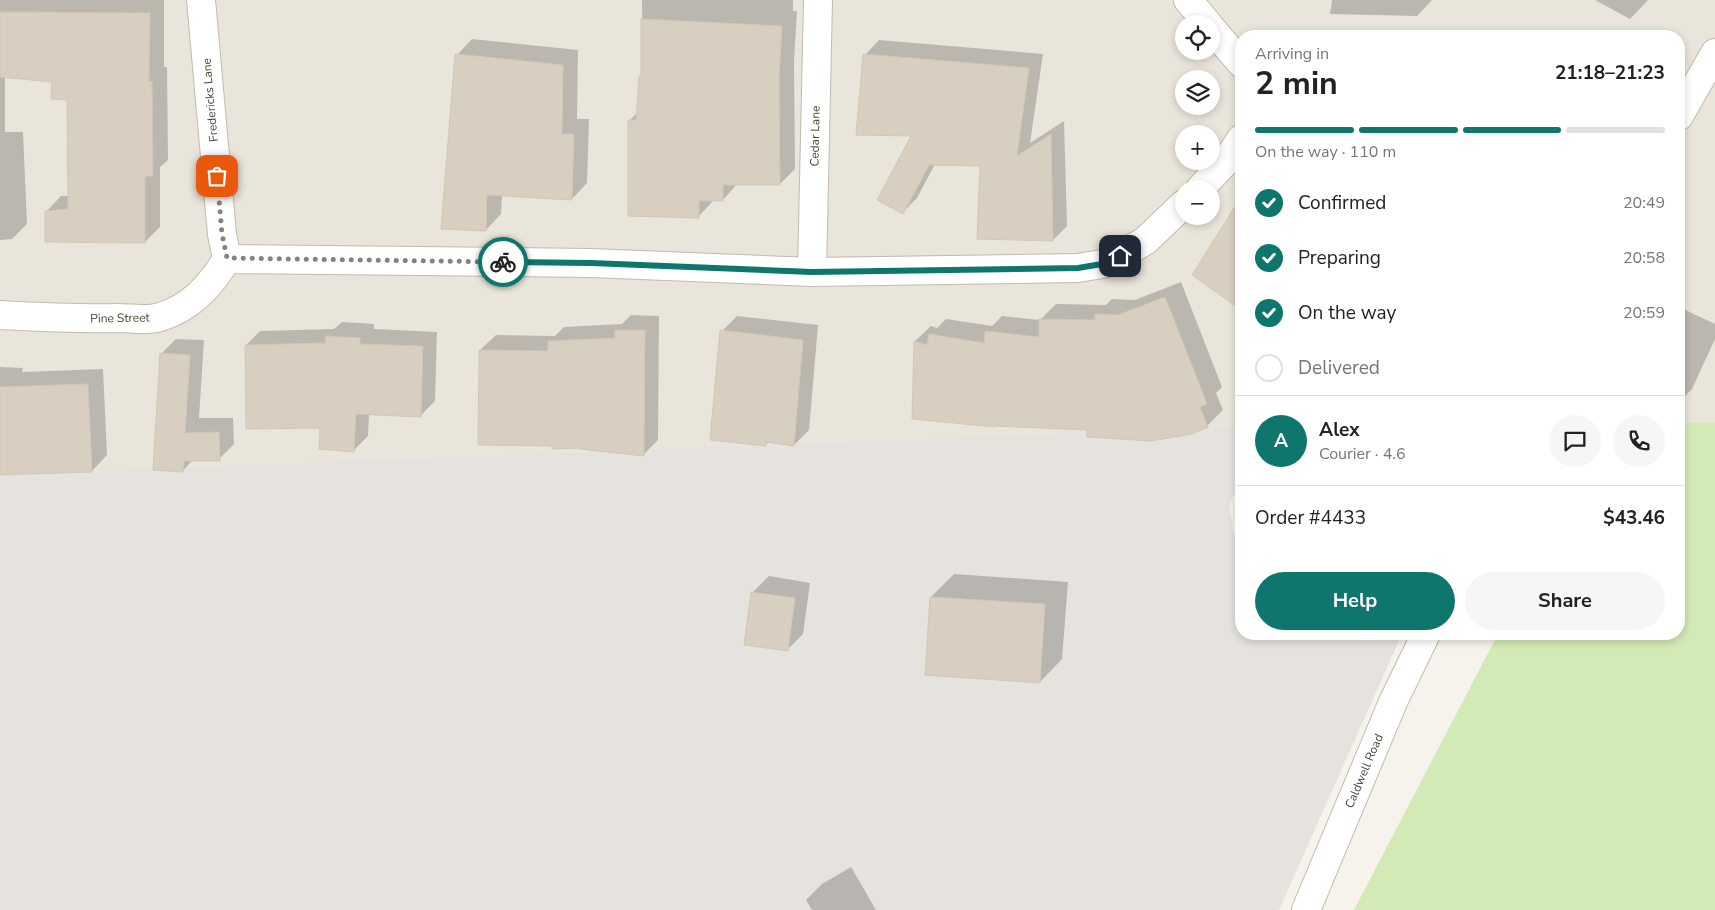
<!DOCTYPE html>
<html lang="en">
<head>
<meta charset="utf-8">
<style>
  body { margin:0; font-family:"Nunito Sans",sans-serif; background:#f6f6f6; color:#222; height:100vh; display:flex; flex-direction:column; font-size:19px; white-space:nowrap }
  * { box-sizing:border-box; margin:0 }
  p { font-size:16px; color:#767676 }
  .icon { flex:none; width:28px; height:28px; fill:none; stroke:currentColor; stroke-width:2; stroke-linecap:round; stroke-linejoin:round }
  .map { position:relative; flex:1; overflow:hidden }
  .side { position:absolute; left:1235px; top:30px; width:450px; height:610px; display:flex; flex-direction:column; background:#fff; border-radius:20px; box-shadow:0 2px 8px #0003 }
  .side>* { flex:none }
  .buttons { position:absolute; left:1175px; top:15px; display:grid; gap:10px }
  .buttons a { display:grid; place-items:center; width:45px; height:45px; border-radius:50%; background:#fff; box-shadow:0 2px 8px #0003; font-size:25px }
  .pin { position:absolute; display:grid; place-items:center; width:42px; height:42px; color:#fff; margin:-21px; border-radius:10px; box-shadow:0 2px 8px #0006 }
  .courier { position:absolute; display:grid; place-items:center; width:50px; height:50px; margin:-25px; border:4px solid #0f766e; border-radius:50%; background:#fff; color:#222; box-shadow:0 1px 6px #0007 }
  .overview em { font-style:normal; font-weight:700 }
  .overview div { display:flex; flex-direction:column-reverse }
  .overview { display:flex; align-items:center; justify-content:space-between; height:85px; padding:0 20px }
  h1 { font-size:32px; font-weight:700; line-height:38px }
  .bar { display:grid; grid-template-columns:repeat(4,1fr); gap:8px 5px; align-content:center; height:60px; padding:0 20px }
  .bar i { height:6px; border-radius:4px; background:#e0e0e0 }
  .bar .selected { background:#0f766e }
  .bar p { grid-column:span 4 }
  .line { display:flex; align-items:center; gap:12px; padding:0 20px; border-top:1px solid #e0e0e0 }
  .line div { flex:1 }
  .round { display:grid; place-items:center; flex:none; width:52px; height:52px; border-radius:26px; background:#f6f6f6 }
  ol { padding:0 20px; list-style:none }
  li { display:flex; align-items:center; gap:15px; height:55px }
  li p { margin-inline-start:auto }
  li .icon { padding:5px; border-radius:50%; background:#0f766e; color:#fff; stroke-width:4 }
  li:last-child { color:#767676 }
  li i { width:28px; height:28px; border:2px solid #e0e0e0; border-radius:50% }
  .action { display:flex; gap:10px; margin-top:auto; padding:10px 20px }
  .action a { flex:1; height:58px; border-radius:30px; background:#0f766e; color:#fff; font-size:20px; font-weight:700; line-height:58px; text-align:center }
  .action a+a { background:#f6f6f6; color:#222 }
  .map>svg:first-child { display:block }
  .residential { fill:#eae5da; fill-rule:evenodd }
  .industrial { fill:#e6e2dd }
  .green { fill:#d2eab5 }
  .shadow { fill:#0003 }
  .building { fill:#d8cfc1; stroke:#d3c7b4 }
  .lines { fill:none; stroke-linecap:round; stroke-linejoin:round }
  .minor-casing { stroke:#c2bbae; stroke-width:30 }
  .minor { stroke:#fff; stroke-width:28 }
  .done { stroke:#878178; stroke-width:5; stroke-dasharray:0 9 }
  .route { stroke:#0f766e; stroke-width:6 }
  .labels { text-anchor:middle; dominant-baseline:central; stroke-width:4; stroke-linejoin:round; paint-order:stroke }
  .street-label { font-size:12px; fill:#4b4439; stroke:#fff }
</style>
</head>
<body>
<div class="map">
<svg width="1715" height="910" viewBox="0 0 1715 910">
  <rect width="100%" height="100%" fill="#f6f3ec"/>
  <path class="residential" d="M0 0H1715V423H1679V36H1241V426L0 474ZM1184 24H1211V51H1184ZM1184 79H1211V106H1184ZM1184 134H1211V161H1184ZM1184 189H1211V216H1184Z"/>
  <path class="industrial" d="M1241 426V480L1229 505 1234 535 1241 539V634H1402L1279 910H0V474Z"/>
  <path class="green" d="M1679 423H1715V910H1354L1498 634H1679Z"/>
  <path class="shadow" d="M0 0H164V67H167L168 160 160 167V227L145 242 46 212 61 196H69L68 98 53 81 5 77V132H23L27 224 12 239 0 240Z
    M642 0H793V11H797L794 61 795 169 780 184 738 183 723 200H714L699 216 629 121 638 112 640 77 643 74Z
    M1332 0H1432L1417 16 1330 14Z
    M1595 0H1648L1630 19Z
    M472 39 578 50 577 119H589L587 183 572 199 502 195 501 214 486 230 457 55Z
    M879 40 1043 54 1030 143 1064 121 1067 226 1053 240 982 165 935 164 917 198 903 212 913 135 865 55Z
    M1241 200V309L1194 274Z
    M1181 282 1222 387 1216 393 1223 410 1207 426 914 418 915 341 931 326 937 328 946 319 992 326 1002 316 1040 320 1056 304 1106 305 1112 299 1135 300Z
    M1679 307 1715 324V339L1692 389 1679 402Z
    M631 315 659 316 658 440 643 455 480 350 496 335 555 336 564 327 622 324Z
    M737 316 818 325 809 430 794 445 769 442 765 445 722 331Z
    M342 322 374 324V329L437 332 435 401 420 416 369 414 368 436 353 451 322 426 246 345 260 331 334 329Z
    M176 339 204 340 199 418H233L234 444 219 459H194L182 471 162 353Z
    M0 367 23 368 22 372 103 369 107 455 92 471 5 473 0 475Z
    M954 574 1068 582 1062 659 1040 682 931 597Z
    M769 576 810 583 803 634 787 650 753 592Z
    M851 867 876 910H812L806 900 822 884Z"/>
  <path class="building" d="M0 12 150 13 149 81 152 82 153 176H145V243L45 242V211L68 209 67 100 51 99 52 82 0 77Z
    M641 19 782 26 779 77 780 185H723V201H699V218L628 216V120H636L639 76H641Z
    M455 54 563 65 562 134H574L572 200 487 195 486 231 441 229Z
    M863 54 1029 68 1017 156 1051 134 1053 241 977 239 980 166 929 165 903 214 877 200 911 136 856 135Z
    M1241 197V310L1192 275Z
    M1165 297 1207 404 1200 407 1208 427 1192 434 1151 441 1087 437V430L995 426V427L912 419 914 341 927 345 929 334 984 343 985 331 1039 337V319L1095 320V314L1118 315Z
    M615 330H645L644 456 580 449V448L552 449V446L478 445 479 350 548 351V341L615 338Z
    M720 330 803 340 794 446 766 442V446L710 440Z
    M326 336 360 338V344L423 346 421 417 356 414 354 452 319 449 320 428 246 429 245 345 325 343Z
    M160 353 190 355 185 433 219 432 220 461H184L183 472 153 470Z
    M88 384 92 472 0 475V387Z
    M751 592 795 598 788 651 744 645Z
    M930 597 1045 604 1040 683 925 675Z"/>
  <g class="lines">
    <g class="minor-casing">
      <path id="minor" d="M201 0 222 234 227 259
        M1188 0 1208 24
        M1211 28 1241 63
        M1679 116 1715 53
        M1200 189 1228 159 1241 139
        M227 259 591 263 812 272 1078 268 1108 263 1145 241 1184 204
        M812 272 818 0
        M0 315C39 317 79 319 118 318 131 318 148 321 160 317 191 308 211 285 227 259
        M1306 910 1393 702 1426 634"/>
    </g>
    <use href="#minor" class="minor"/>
  </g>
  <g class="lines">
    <path class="done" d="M217 176 222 234 227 258 503 262"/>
    <path class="route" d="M503 262 591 263 812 272 1078 268 1108 263 1120 256"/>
  </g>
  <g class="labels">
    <g class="street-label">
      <text transform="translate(210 100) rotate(-95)">Fredericks Lane</text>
      <text transform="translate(815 136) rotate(-89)">Cedar Lane</text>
      <text transform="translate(120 318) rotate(-1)">Pine Street</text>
      <text transform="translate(1364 771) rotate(-67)">Caldwell Road</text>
    </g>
  </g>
</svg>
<div class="buttons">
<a><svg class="icon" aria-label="locate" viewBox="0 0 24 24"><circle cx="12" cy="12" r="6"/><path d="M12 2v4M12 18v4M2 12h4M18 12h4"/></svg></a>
<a><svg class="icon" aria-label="layers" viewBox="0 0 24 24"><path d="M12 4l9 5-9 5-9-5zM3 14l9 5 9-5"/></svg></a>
<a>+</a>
<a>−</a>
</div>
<div class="pin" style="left:217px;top:176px;background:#ea580c"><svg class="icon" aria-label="bag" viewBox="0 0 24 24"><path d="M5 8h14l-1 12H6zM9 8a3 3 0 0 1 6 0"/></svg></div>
<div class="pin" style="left:1120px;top:256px;background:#1f2937"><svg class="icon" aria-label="home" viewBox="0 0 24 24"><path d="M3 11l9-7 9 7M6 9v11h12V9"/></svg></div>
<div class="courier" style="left:503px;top:262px"><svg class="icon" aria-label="bike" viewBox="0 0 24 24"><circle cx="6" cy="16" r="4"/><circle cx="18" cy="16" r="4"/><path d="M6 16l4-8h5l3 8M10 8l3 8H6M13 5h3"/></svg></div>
<section class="side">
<div class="overview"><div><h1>2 min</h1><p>Arriving in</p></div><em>21:18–21:23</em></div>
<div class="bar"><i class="selected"></i><i class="selected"></i><i class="selected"></i><i></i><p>On the way · 110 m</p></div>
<ol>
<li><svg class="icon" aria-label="check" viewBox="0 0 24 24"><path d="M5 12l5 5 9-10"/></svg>Confirmed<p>20:49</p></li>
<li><svg class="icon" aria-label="check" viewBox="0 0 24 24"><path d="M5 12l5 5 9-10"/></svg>Preparing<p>20:58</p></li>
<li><svg class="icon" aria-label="check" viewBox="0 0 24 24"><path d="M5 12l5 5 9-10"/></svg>On the way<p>20:59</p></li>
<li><i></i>Delivered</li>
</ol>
<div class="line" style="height:90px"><b class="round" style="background:#0f766e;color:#fff">A</b><div><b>Alex</b><p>Courier · 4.6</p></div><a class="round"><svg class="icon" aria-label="chat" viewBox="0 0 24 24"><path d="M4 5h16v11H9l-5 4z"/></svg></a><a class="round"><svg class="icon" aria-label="phone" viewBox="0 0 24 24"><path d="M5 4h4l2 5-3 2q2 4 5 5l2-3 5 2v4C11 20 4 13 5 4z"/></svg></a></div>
<div class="line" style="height:65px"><div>Order #4433</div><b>$43.46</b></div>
<div class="action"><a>Help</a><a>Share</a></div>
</section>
</div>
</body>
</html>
